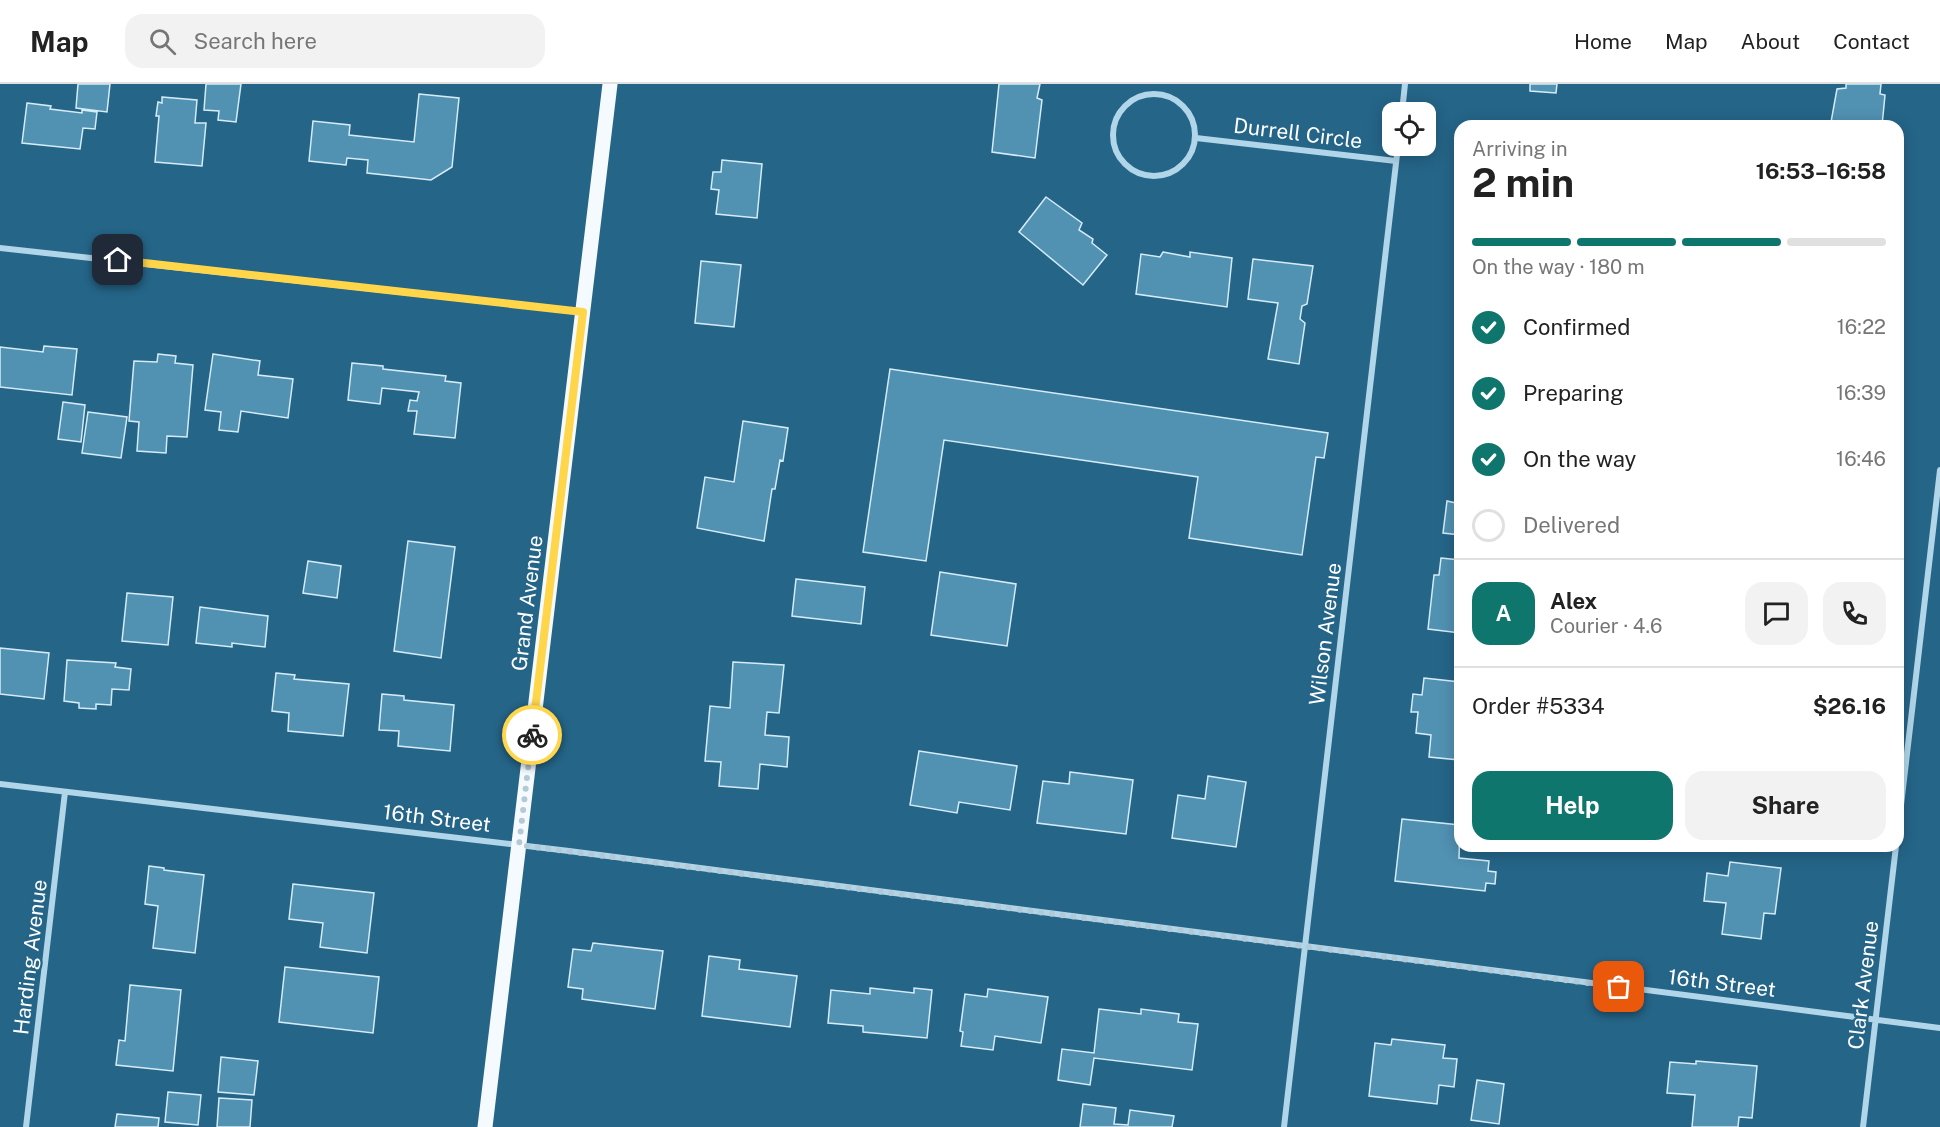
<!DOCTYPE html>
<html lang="en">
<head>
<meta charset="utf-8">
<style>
  body { margin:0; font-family:"Public Sans",sans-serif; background:#f2f2f2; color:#222; height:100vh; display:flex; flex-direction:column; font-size:22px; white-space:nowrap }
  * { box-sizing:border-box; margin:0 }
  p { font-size:20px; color:#767676 }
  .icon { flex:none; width:33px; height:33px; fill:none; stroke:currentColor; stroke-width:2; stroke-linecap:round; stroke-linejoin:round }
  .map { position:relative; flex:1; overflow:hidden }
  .side { position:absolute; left:1454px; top:36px; width:450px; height:732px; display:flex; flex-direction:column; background:#fff; border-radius:18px; box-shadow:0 3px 15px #0003 }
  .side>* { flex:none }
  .tools { position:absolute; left:1382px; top:18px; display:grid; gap:12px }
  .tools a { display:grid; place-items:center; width:54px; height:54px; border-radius:12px; background:#fff; box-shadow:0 3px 15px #0003; font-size:30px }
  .pin { position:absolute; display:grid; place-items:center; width:51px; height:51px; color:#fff; margin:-26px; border-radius:12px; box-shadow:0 3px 9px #0006 }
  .courier { position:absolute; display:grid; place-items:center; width:60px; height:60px; margin:-30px; border:4px solid #ffd54a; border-radius:50%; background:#fff; color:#222; box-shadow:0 2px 8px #0007 }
  .head em { font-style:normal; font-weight:700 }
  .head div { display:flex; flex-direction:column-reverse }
  .head { display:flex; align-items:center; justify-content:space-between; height:102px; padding:0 18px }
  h1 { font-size:39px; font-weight:700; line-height:45px }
  .bar { display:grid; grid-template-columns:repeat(4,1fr); gap:9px 6px; align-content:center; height:72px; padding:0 18px }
  .bar i { height:8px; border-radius:4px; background:#e0e0e0 }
  .bar .selected { background:#0f766e }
  .bar p { grid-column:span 4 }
  .line { display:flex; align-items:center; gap:15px; padding:0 18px; border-top:2px solid #e0e0e0 }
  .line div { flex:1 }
  .round { display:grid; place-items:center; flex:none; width:63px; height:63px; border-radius:18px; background:#f2f2f2 }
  ol { padding:0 18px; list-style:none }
  li { display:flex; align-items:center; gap:18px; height:66px }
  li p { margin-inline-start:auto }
  li .icon { padding:6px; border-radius:50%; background:#0f766e; color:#fff; stroke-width:4 }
  li:last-child { color:#767676 }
  li i { width:33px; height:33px; border:3px solid #e0e0e0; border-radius:50% }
  .button { display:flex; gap:12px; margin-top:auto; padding:12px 18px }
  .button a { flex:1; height:69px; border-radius:18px; background:#0f766e; color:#fff; font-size:24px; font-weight:700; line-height:69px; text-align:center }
  .button a+a { background:#f2f2f2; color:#222 }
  header { display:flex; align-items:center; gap:36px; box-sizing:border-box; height:84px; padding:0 30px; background:#fff; border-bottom:2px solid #e0e0e0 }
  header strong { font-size:28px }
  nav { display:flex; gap:33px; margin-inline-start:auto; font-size:21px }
  .search { width:420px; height:54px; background:#f2f2f2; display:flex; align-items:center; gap:15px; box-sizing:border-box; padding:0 21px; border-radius:18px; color:#767676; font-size:22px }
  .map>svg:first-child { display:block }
  .building { fill:#5191b2; stroke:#d5ecf7; stroke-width:1.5 }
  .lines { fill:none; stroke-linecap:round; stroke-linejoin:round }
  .minor { stroke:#b1d6e9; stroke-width:6 }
  .primary { stroke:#f4fafe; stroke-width:15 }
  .done { stroke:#b3c9d5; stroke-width:6; stroke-dasharray:0 10.8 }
  .route { stroke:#ffd54a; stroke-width:8 }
  .labels { text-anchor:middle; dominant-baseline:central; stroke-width:4.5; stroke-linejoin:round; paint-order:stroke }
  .street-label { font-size:21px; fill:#fff; stroke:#256588 }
</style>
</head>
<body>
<header>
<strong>Map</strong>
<div class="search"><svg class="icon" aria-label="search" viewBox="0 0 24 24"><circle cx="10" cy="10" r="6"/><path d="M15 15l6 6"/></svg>Search here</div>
<nav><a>Home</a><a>Map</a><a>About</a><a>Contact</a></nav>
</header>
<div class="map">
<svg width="1940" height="1043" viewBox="0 0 1940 1043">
  <rect width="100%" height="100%" fill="#256588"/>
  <path class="building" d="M78 0H110L107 28 76 24Z
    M206 0H241L236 38 218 36 219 27 204 26Z
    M999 0H1040L1037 14 1042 16 1035 74 992 68Z
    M1530 0H1557L1556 9 1530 7Z
    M1846 0H1881L1880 10 1885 11 1882 42H1841L1842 39 1831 38 1837 5 1846 4Z
    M419 10 459 14 452 83 431 96 367 89 368 76 347 74 346 81 309 77 313 37 350 41 349 51 414 58Z
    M162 13 197 16 195 39H206L202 82 155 78 159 32H156L158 18 162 19Z
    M27 19 51 22 50 25 82 29V26L97 28 95 45 83 44 80 65 22 59Z
    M722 76 762 80 757 134 716 130 719 106 711 105 713 88H721Z
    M1046 113 1082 139 1079 146 1093 155 1092 159 1107 171 1083 201 1019 148Z
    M1163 168 1190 173V168L1232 174 1227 223 1136 210 1141 170 1160 173Z
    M1253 175 1313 182 1307 220 1302 222 1300 235 1305 239 1299 280 1268 275 1278 219 1248 215Z
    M701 177 741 181 734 243 695 239Z
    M44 262 77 265 72 311 0 303V263L43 268Z
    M158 270 176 272 175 279 193 281 187 353 167 352 166 369 137 367 139 338 129 337 134 277 157 278Z
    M213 270 260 277 258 291 293 295 288 334 241 327 238 348 219 346 221 328 205 326Z
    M352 279 383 282V285L446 292 445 297 461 299 455 354 414 350 417 327H408L410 316 417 317 419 308 382 304 380 320 348 316Z
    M890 285 1328 349 1324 374 1316 373 1302 471 1189 454 1198 393 944 356 926 477 863 468Z
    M63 318 85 321 81 358 58 355Z
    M88 328 127 333 121 374 82 369Z
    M743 337 788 344 783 377 780 376 775 405H772L764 457 697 444 705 393 734 398Z
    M1458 401 1460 451 1443 449 1447 417 1456 419Z
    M408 457 455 463 441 574 394 567Z
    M1441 474 1460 476V549L1428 545 1434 491H1439Z
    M308 477 341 482 337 514 303 509Z
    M940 488 1016 500 1007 562 931 551Z
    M796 495 865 503 861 540 792 532Z
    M127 509 173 513 168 561 122 557Z
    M200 523 268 532 265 563 232 559V563L196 559Z
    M0 564 49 569 44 615 0 610Z
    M67 576 116 579 115 583 131 585 129 606 112 605 111 621 96 620V625L79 624V619L64 617Z
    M733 578 784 581 779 629 767 628 765 651 789 653 787 683 760 680 758 705 719 702 721 678 705 677 710 622 730 624Z
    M276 589 295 591 294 595 349 600 343 652 288 647 289 629 272 627Z
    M1424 594 1460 598V635L1456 663 1460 664V698H1457L1459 676 1429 673 1431 651 1416 649 1418 628H1411L1413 610 1422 611Z
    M382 610 404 612V616L454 621 450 667 398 662 399 647 379 646Z
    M919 667 1017 682 1010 726 959 718 957 729 910 721Z
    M1070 688 1133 696 1126 750 1037 739 1043 697 1069 700Z
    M1208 692 1246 698 1236 763 1172 754 1178 711 1205 715Z
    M1402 735 1460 741 1459 774 1489 777 1488 787 1496 788 1495 800 1486 799 1485 807 1395 797Z
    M1730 778 1781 784 1775 830 1764 829 1761 855 1722 850 1726 819 1704 817 1707 789 1728 792Z
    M149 782 164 784V786L204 791 195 869 153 864 158 822 145 820Z
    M293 800 374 809 367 869 320 863 323 839 289 835Z
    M593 859 663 867 655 925 582 915 583 905 568 903 573 865 591 867Z
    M709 872 740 876 739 885 797 892 790 943 702 932Z
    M285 883 379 893 373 949 279 938Z
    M130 901 181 906 173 987 116 981 119 956 125 957Z
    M870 904 914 909V904L932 906 927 954 863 948V942L828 939 831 906 870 910Z
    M988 905 1048 913 1041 959 995 952 993 966 961 962 963 948 960 947 965 910 987 913Z
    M1099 925 1141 930V925L1179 930 1178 938 1198 940 1192 986 1094 974 1090 1001 1058 996 1062 965 1094 969Z
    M1392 955 1445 961 1443 974 1457 975 1454 1003 1439 1001 1437 1020 1369 1012 1375 959 1391 961Z
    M221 973 258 977 254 1011 218 1008Z
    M1696 977 1757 982 1752 1034 1739 1033 1738 1043H1692L1695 1011 1667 1009 1670 978 1696 980Z
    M1477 996 1504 1000 1499 1040 1471 1036Z
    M168 1008 201 1011 198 1041 165 1038Z
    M219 1014 252 1016 250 1043H217Z
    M1083 1020 1116 1024 1114 1040 1128 1041 1130 1026 1174 1032 1172 1043H1080Z
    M117 1030 159 1034 158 1043H115Z"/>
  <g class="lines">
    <path class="minor" d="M1113 51a41 41 0 1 1 82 0a41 41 0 1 1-82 0Z
      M1402 28 1405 0
      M1196 54 1396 77
      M0 164 582 228
      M0 700 569 767 1940 944
      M1898 747 1940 386
      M26 1043 65 708
      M1284 1043 1398 62
      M1863 1043 1896 762"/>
    <path class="primary" d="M485 1043 610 0"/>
  </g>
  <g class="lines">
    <path class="done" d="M532 651 519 761 1619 903"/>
    <path class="route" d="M118 176 583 228 532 651"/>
  </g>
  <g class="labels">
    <g class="street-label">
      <text transform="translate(1298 49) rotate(7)">Durrell Circle</text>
      <text transform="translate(527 519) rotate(-83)">Grand Avenue</text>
      <text transform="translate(1325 550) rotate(-83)">Wilson Avenue</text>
      <text transform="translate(437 734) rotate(7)">16th Street</text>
      <text transform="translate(30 873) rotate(-83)">Harding Avenue</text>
      <text transform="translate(1722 899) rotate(7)">16th Street</text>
      <text transform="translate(1863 901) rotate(-83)">Clark Avenue</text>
    </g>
  </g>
</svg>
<div class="tools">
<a><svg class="icon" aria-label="locate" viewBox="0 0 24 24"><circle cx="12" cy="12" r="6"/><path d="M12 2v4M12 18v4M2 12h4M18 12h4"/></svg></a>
</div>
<div class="pin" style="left:1619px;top:903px;background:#ea580c"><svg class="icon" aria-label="bag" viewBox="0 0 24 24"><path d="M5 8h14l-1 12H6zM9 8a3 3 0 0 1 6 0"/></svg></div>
<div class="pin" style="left:118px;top:176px;background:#1f2937"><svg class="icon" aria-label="home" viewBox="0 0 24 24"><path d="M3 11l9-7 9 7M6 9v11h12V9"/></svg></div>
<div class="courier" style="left:532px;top:651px"><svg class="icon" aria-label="bike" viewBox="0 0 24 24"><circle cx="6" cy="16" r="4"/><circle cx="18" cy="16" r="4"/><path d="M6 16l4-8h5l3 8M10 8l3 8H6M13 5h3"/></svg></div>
<section class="side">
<div class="head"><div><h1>2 min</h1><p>Arriving in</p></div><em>16:53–16:58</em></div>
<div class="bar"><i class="selected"></i><i class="selected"></i><i class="selected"></i><i></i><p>On the way · 180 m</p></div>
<ol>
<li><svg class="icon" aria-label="check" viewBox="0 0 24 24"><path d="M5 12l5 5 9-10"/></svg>Confirmed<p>16:22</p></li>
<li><svg class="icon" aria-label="check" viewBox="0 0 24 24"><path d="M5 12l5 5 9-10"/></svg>Preparing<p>16:39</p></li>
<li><svg class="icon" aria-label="check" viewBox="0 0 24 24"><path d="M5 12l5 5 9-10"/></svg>On the way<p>16:46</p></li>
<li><i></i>Delivered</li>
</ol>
<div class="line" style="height:108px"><b class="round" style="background:#0f766e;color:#fff">A</b><div><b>Alex</b><p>Courier · 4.6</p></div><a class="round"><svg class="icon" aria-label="chat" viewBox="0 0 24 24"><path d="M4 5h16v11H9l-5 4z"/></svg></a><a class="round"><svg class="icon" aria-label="phone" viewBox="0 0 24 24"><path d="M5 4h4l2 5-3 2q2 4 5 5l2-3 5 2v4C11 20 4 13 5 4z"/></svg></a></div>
<div class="line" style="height:78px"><div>Order #5334</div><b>$26.16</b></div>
<div class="button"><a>Help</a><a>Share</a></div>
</section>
</div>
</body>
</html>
